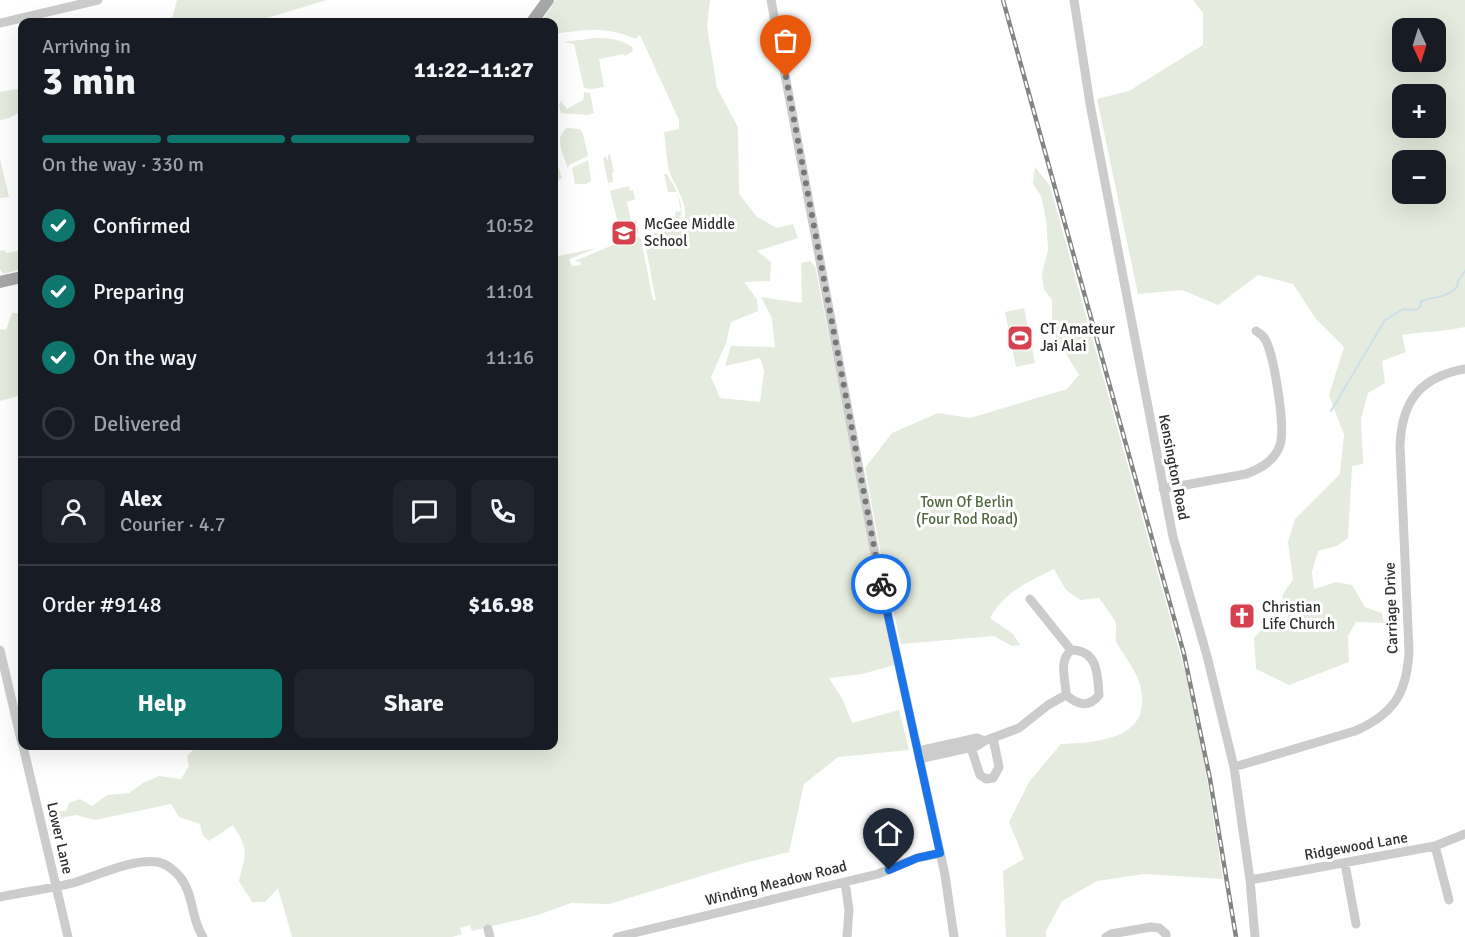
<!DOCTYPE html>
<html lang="en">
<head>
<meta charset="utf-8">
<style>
  body { margin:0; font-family:Signika,sans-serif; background:#20242c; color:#f1f3f6; height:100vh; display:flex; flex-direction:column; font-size:22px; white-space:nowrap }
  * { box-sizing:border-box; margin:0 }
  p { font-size:20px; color:#9ea1a6 }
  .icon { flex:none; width:33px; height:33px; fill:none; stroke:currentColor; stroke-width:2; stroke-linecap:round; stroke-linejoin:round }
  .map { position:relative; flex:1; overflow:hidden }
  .side { position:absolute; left:18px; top:18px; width:540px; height:732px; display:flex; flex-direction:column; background:#171b24; border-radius:12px; box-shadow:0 6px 24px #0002 }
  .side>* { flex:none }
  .needle { width:39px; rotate:176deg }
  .tools { position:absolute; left:1392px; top:18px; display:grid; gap:12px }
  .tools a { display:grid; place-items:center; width:54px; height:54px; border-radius:12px; background:#171b24; box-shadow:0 6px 24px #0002; font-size:30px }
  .pin { position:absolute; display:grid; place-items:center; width:51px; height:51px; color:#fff; margin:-62px -26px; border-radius:50% 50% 50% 0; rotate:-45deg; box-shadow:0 0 6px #0007 }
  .pin .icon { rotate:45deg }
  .courier { position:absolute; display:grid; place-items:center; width:60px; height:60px; margin:-30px; border:4px solid #1a73e8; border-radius:50%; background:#fff; color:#222; box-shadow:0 2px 8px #0007 }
  .overview em { font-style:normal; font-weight:800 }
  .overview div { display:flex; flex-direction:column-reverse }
  .overview { display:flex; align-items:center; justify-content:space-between; height:102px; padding:0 24px }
  h1 { font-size:39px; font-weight:800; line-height:45px }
  .bar { display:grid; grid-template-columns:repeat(4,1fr); gap:9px 6px; align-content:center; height:72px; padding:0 24px }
  .bar i { height:8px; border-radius:4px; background:#363941 }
  .bar .active { background:#0f766e }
  .bar p { grid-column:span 4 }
  .line { display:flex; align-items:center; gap:15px; padding:0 24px; border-top:2px solid #363941 }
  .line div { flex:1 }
  .round { display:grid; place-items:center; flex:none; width:63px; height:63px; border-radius:12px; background:#20242c }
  ol { padding:0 24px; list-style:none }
  li { display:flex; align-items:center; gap:18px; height:66px }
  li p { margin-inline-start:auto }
  li .icon { padding:6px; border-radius:50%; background:#0f766e; color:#fff; stroke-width:4 }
  li:last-child { color:#9ea1a6 }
  li i { width:33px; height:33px; border:3px solid #363941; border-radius:50% }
  .cta { display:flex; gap:12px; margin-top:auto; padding:12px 24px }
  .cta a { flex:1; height:69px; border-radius:12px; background:#0f766e; color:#fff; font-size:24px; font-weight:800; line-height:69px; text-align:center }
  .cta a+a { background:#20242c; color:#f1f3f6 }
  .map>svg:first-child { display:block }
  .green { fill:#e5ebde; fill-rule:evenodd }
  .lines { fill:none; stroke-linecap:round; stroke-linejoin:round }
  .stream { stroke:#ccdee9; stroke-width:2 }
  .minor { stroke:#ccc; stroke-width:9 }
  .major { stroke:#a7a7a7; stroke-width:12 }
  .rail-casing { stroke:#848484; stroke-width:4.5 }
  .rail { stroke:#fff; stroke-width:2; stroke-dasharray:7; stroke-linecap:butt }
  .done { stroke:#787878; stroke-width:6; stroke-dasharray:0 10.8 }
  .route { stroke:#1a73e8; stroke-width:8 }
  .labels { text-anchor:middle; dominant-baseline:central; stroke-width:6; stroke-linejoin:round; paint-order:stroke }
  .poi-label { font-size:15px; fill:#2f2f2f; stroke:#fff; text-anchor:start }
  .street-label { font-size:15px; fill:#2f2f2f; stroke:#fff }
  .park-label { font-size:15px; fill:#526740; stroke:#fff }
</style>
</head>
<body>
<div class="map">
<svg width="1465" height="937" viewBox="0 0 1465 937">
  <rect width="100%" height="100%" fill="#fff"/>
  <path class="green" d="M177 0H327L253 22H171Z
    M556 0H710L707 26 717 88 738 127 739 194 757 217 777 228 793 224 798 238 757 251 771 262 770 281 744 282 757 299 758 311 731 322 726 343 711 377 720 398 760 402 764 371 760 358 725 366 731 346 775 347 772 318 761 297 802 303 801 263 810 261 815 266 895 665 862 674 829 678 843 700 852 723 899 710 909 750 838 757 804 784 789 852 741 864 609 904 571 903 538 915 472 931 470 925 460 928 462 934 452 937H292L278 888 265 902H252L239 881C246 852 249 851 233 825L209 841 203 836 200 824 179 817 171 804 95 820 76 815 48 820 47 811H66L69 803 80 799 92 806 107 795 129 793 143 783 159 776 181 779 189 766 187 756 197 746H554V257L597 248 569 259 572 266 581 265V262L575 261 615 244 621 247 623 239 638 237 641 239 653 300H656L650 271H653L650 270 645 242 646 237 643 241 642 235C653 233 675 232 682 223 693 208 672 183 669 170 666 158 666 144 664 132L679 129V120L640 35 635 39C609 26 582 30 554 34V22H541Z
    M1193 0H1465V327C1444 332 1424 331 1402 335L1406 352 1382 361 1385 383 1368 393 1361 418 1363 464 1352 466 1348 538 1337 546 1318 551 1312 572 1314 589 1336 582 1352 585 1365 607 1382 613 1384 623 1356 622 1348 636 1349 662 1289 685 1256 669 1254 638 1262 629 1274 631 1289 619 1282 596 1293 579 1288 542 1295 519 1340 474 1344 435 1329 395 1344 347 1316 319 1293 284 1258 275 1218 305 1182 290 1138 294 1097 99 1129 91 1203 45V13ZM1402 28H1436V62H1402ZM1436 94V128H1402V94ZM1402 160H1436V194H1402Z
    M596 38C610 38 620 39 632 47L633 51 625 56 624 54 599 59 604 87 592 89 584 88 574 44 564 42Z
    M22 88C23 109 22 116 0 120V92Z
    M584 92 590 93 594 113 588 115 561 113 559 105 561 101 567 109 583 100Z
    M567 128 580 129 583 134 588 156 569 165 568 169C564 155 553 138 567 128Z
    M554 153 562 178 554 182Z
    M610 154 614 172 612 173 613 182 608 183 603 158 606 156 608 161V155Z
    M0 158 9 197 0 198Z
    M588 160 591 181 586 184H575L572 168Z
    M1035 167 1050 186 1189 686 1204 760 1223 879 1144 874 1097 881 1062 901 1046 931V937H1006L1003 871 1024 859 1009 822 1029 782 1061 744C1097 742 1151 740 1141 689 1138 672 1125 658 1117 643 1114 638 1117 631 1116 625 1114 616 1104 606 1099 598L1080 600 1066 590 1054 569C1028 582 1004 592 990 618L1013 634 1020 645 1012 646 994 636 901 644 883 566 865 468 892 433 938 413 970 418 1067 389 1079 375 1052 331V300L1044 289 1042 274 1048 250 1046 219 1041 196 1033 184Z
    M664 174H667C675 188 688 208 678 224L676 223 675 212 681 211 677 192H668Z
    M629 186 630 191 633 190 635 199 627 202 631 221 636 220 639 233 621 236 610 191Z
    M4 250 7 253 22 250V269L3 274 0 269V251Z
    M1024 308 1035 363 1016 367 1005 312Z
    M12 313H22V395L0 401V329L6 330Z"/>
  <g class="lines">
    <path class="stream" d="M1331 411 1385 320 1403 309 1416 310 1420 307 1421 301C1436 296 1445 299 1457 287L1458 281 1465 271"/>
    <path class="minor" d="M771 0 878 570 945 875 954 937
      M1074 0 1090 104 1173 537 1207 656 1234 767 1250 880 1255 937
      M0 23 98 0
      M1163 489 1246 474C1260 469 1275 461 1280 445 1286 428 1274 357 1266 341 1264 336 1261 334 1256 331
      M1030 599 1071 650
      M0 650 22 744
      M984 741 1019 728 1048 705 1066 695C1078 705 1089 708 1099 695 1098 673 1097 650 1071 650 1058 662 1066 679 1066 695
      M23 746 68 937
      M971 748 980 775 986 779 993 778 999 767 993 738
      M918 751 977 738 984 741 977 746 919 759
      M1234 767 1355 731C1394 714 1407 693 1409 651L1400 445C1402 401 1420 377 1465 369
      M1435 846 1449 900
      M1345 864 1356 924
      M1250 880 1435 846 1465 834
      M845 882 849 910 847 937
      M0 897C24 892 49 889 73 883 96 876 133 858 158 862 167 864 174 870 180 877 194 894 191 920 203 937
      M488 929 490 937
      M617 937 878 874 917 858 940 853
      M1106 937 1111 934 1151 927 1159 928 1166 934V937"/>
    <path class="major" d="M532 22 548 0
      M0 282 22 277"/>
    <g class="rail-casing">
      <path id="rail" d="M1003 0 1184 654 1210 779 1236 937"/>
    </g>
    <use href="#rail" class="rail"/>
  </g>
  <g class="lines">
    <path class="done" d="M786 77 881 584"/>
    <path class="route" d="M881 584 940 853 917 858 889 870"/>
  </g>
  <defs>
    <g id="school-square" transform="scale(1.35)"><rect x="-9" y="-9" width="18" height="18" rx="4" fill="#d5414c" stroke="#fff"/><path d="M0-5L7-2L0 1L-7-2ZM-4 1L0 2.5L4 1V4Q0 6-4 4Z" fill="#fff"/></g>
    <g id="stadium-square" transform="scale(1.35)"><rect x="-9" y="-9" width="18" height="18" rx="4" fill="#d5414c" stroke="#fff"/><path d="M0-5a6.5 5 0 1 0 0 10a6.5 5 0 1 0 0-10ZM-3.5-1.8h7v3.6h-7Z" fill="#fff"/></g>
    <g id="church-square" transform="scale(1.35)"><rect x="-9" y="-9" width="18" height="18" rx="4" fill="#d5414c" stroke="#fff"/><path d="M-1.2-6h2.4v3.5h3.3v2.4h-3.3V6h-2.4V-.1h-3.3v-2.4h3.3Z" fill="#fff"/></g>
  </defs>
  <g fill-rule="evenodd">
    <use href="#school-square" x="624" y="233"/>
    <use href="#stadium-square" x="1020" y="338"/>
    <use href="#church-square" x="1242" y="616"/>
  </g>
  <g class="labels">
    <g class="poi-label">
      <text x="644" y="224">McGee Middle<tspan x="644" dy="17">School</tspan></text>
      <text x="1040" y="329">CT Amateur<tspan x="1040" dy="17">Jai Alai</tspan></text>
      <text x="1262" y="607">Christian<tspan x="1262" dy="17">Life Church</tspan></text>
    </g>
    <g class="street-label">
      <text transform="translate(1174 467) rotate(79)">Kensington Road</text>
      <text transform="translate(1391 608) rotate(-92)">Carriage Drive</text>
      <text transform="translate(60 838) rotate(77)">Lower Lane</text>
      <text transform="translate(1356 846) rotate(-10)">Ridgewood Lane</text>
      <text transform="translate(776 883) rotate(-14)">Winding Meadow Road</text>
    </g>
    <g class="park-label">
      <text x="967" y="502">Town Of Berlin<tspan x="967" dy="17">(Four Rod Road)</tspan></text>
    </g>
  </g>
</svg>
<div class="tools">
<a><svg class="needle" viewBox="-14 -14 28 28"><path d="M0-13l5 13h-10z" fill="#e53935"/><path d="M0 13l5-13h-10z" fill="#9ea1a6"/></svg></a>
<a>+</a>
<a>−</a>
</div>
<div class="pin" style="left:786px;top:77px;background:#ea580c"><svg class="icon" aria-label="bag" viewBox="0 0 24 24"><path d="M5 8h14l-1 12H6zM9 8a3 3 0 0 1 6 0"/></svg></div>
<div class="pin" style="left:889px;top:870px;background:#1f2937"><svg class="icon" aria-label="home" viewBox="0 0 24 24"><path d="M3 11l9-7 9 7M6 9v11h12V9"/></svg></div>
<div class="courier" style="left:881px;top:584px"><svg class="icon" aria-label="bike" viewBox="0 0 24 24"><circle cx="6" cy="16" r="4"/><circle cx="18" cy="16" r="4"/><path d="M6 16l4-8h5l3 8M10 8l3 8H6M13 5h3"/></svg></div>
<section class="side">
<div class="overview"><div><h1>3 min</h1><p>Arriving in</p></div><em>11:22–11:27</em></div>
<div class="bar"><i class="active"></i><i class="active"></i><i class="active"></i><i></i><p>On the way · 330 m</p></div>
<ol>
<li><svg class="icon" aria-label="check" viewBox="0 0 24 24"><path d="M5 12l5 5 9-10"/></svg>Confirmed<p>10:52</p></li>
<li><svg class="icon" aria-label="check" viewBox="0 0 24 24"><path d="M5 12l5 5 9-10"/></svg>Preparing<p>11:01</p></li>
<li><svg class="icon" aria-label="check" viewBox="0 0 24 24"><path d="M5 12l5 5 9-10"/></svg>On the way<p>11:16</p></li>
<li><i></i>Delivered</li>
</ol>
<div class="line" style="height:108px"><a class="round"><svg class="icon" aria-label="person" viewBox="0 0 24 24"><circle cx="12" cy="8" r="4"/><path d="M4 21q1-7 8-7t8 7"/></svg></a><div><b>Alex</b><p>Courier · 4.7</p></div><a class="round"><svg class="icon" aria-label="chat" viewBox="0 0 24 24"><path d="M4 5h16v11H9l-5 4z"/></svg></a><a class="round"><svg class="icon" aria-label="phone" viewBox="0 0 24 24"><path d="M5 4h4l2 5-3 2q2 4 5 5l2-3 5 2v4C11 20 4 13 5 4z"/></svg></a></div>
<div class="line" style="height:78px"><div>Order #9148</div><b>$16.98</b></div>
<div class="cta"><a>Help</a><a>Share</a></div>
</section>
</div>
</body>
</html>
